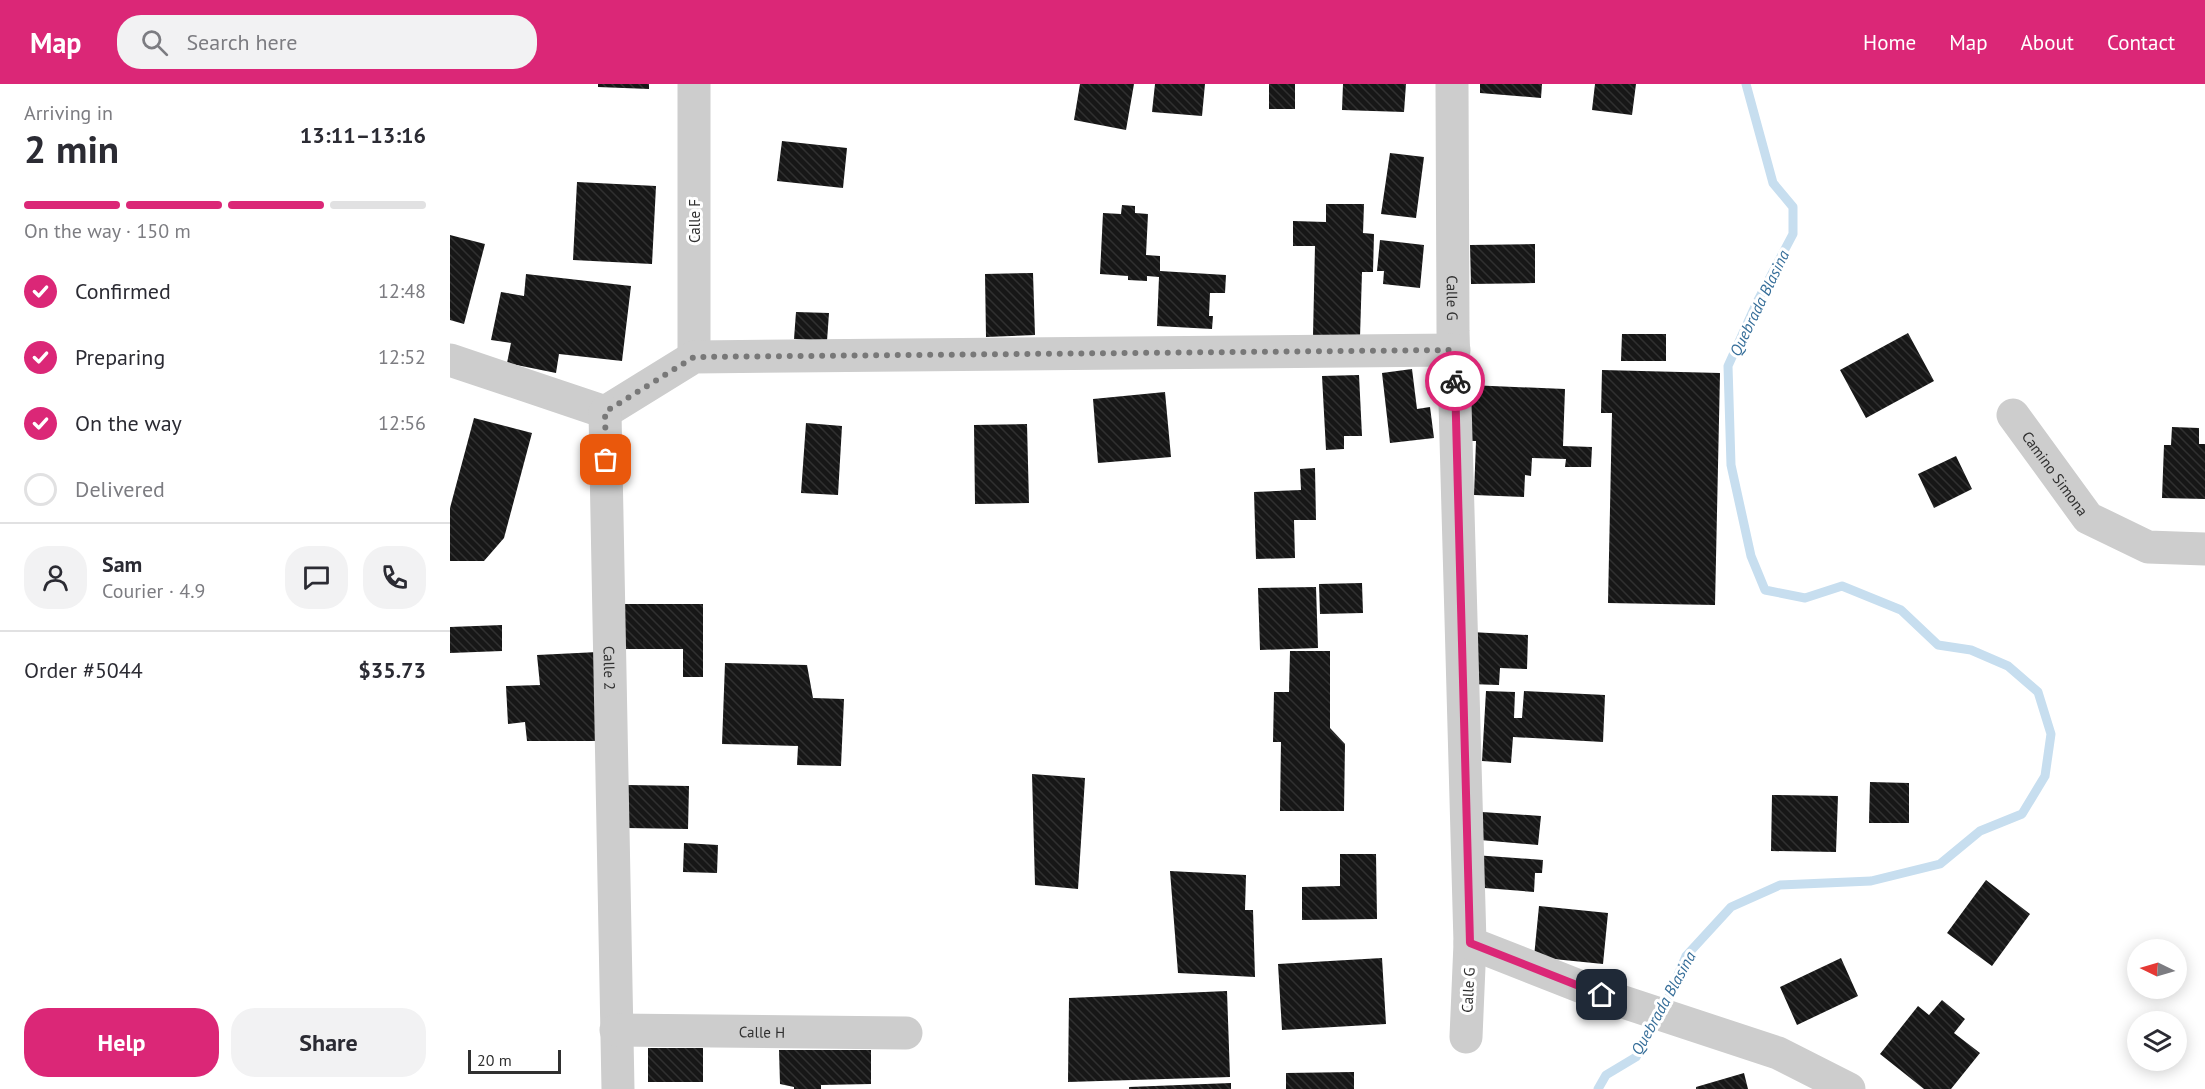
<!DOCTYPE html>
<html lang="en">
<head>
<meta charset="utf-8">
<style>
  body { margin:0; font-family:"PT Sans",sans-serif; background:#f2f2f3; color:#2b2b33; height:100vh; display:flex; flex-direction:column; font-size:22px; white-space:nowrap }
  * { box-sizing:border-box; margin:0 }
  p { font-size:20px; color:#7c7c81 }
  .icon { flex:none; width:33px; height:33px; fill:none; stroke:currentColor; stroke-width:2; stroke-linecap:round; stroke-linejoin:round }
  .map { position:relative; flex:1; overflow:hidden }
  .details { display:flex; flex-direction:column; background:#fff; width:450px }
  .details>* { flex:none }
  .needle { width:39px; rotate:275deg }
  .tools { position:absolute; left:1677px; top:855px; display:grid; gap:12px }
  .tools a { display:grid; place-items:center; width:60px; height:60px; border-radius:50%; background:#fff; box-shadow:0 3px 15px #0003; font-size:30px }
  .scale { position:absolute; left:18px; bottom:15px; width:93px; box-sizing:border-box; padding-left:6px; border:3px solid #303030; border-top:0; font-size:16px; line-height:21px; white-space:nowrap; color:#303030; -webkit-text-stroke:4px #fff; paint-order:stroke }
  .pin { position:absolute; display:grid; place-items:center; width:51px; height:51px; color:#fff; margin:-26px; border-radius:12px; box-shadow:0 3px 9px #0006 }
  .courier { position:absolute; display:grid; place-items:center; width:60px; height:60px; margin:-30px; border:4px solid #db2777; border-radius:50%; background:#fff; color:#222; box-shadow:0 2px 8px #0007 }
  .summary em { font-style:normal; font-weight:700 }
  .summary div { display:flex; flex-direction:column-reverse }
  .summary { display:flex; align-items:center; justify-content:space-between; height:102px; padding:0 24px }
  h1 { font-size:39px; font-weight:700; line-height:45px }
  .bar { display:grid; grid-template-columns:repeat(4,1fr); gap:9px 6px; align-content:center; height:72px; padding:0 24px }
  .bar i { height:8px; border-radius:4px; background:#e1e1e2 }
  .bar .on { background:#db2777 }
  .bar p { grid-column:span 4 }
  .line { display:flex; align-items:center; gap:15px; padding:0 24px; border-top:2px solid #e1e1e2 }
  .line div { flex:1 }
  .round { display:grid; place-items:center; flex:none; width:63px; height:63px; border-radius:24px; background:#f2f2f3 }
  ol { padding:0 24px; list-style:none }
  li { display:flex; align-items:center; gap:18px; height:66px }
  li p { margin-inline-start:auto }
  li .icon { padding:6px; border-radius:50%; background:#db2777; color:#fff; stroke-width:4 }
  li:last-child { color:#7c7c81 }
  li i { width:33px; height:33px; border:3px solid #e1e1e2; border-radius:50% }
  .button { display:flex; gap:12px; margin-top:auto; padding:12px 24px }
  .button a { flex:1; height:69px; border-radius:24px; background:#db2777; color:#fff; font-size:24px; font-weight:700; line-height:69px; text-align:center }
  .button a+a { background:#f2f2f3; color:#2b2b33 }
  header { display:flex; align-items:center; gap:36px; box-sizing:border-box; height:84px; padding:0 30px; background:#db2777; color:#fff }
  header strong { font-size:28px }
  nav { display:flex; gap:33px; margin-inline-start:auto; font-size:21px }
  .search { width:420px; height:54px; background:#f2f2f3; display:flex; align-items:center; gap:15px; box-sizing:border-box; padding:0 21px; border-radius:24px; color:#7c7c81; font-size:22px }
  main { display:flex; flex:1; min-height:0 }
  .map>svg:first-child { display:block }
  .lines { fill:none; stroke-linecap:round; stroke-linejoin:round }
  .stream { stroke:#c7deef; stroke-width:9 }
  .building { fill:url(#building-back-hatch) }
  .minor { stroke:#cdcdcd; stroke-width:33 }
  .done { stroke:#787878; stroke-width:6; stroke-dasharray:0 10.8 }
  .route { stroke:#db2777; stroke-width:8 }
  .labels { text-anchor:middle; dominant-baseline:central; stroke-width:6; stroke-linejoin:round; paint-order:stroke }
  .street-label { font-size:15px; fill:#303030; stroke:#fff }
  .water-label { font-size:16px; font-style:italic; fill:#366e99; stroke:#fff }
</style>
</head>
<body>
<header>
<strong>Map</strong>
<div class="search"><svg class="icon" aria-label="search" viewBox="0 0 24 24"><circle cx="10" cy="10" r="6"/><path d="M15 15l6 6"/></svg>Search here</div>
<nav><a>Home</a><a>Map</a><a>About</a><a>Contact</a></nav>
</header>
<main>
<section class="details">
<div class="summary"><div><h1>2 min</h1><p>Arriving in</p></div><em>13:11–13:16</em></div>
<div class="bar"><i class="on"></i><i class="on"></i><i class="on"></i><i></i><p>On the way · 150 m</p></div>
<ol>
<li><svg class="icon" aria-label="check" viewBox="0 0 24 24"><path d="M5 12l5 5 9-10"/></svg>Confirmed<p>12:48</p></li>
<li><svg class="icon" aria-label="check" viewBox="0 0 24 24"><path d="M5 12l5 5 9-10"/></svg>Preparing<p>12:52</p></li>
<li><svg class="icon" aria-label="check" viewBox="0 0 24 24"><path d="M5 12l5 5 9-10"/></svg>On the way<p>12:56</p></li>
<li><i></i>Delivered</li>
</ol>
<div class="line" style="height:108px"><a class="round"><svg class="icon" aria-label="person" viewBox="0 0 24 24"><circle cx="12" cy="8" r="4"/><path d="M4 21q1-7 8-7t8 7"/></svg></a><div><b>Sam</b><p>Courier · 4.9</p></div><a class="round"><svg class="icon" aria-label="chat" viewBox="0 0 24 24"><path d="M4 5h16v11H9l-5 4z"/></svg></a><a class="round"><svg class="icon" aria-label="phone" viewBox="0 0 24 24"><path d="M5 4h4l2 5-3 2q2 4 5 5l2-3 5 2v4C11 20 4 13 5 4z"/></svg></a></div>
<div class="line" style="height:78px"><div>Order #5044</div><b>$35.73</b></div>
<div class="button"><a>Help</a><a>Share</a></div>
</section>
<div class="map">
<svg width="1755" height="1005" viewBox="0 0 1755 1005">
  <defs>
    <pattern id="building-back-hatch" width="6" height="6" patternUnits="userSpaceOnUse" patternTransform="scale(1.5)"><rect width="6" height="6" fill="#171717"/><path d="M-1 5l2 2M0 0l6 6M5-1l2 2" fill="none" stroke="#303030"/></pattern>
  </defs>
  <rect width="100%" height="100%" fill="#fff"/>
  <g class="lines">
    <path class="stream" d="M1214 924 1236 872 1281 823 1330 801 1421 797 1490 780 1530 747 1572 730 1595 692 1601 650 1588 608 1558 582 1521 566 1488 561 1451 526 1392 502 1355 514 1315 506 1301 472 1281 381 1278 282 1307 218 1343 150V123L1323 99 1296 0
      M1148 1005 1156 991 1186 973 1207 936"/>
  </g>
  <path class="building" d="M148 0H199V5L148 3Z
    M630 0H684L676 46 624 36Z
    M705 0H755L752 32 702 28Z
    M819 0H845V25H819Z
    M893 0H956L954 28 892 26Z
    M1030 0H1092L1091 14 1030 9Z
    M1145 0H1186L1182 31 1142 26Z
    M332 57 397 64 393 104 327 97Z
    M940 69 974 73 966 134 931 130Z
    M127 98 206 102 202 180 123 176Z
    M876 120H914L913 149 924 150 923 188H912L910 253 863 252 865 162H843V137L876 138Z
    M672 121 685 122V129L698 130 696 171 710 172V187L776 191 775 209H760L759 232H763L762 245 707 242 709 193 697 192V197L678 196V192L650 190 653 129 671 130Z
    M0 151 35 160 14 240 0 236Z
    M930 156 974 161 970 204 933 200 934 187H927Z
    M1085 160V199L1021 200 1020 161Z
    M583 189 585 251 536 253 535 190Z
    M76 190 181 202 172 277 109 270 106 289 57 279 61 259 41 256 51 208 74 212Z
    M346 228 379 229 377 257 344 255Z
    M1458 249 1484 297 1416 334 1390 286Z
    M1172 250H1216V277H1171Z
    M962 285 967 325 980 323 984 354 940 359 932 289Z
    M1152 286 1270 289 1265 521 1158 519 1162 329H1151Z
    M909 291 912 352H894V365L876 366 872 292Z
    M1019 301 1115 305 1113 362 1142 363 1141 383H1115L1116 375 1082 374 1081 392 1075 391 1074 413 1024 411 1026 357H1018Z
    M715 308 721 373 648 379 643 315Z
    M24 334 82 349 54 454 34 477H0V424Z
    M356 339 392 342 388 411 351 409Z
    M577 340 579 419 525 420 524 341Z
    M1722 343 1749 344V360H1755V415L1712 414 1714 361H1721Z
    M1506 372 1522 405 1484 424 1468 390Z
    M865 384 866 436H844L845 474 806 475 804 408 851 406 850 385Z
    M912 499 913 529 870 530 869 500Z
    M866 503 868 564 810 566 808 504Z
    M172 520H253V593H233V565H172Z
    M52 541V567L0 569V543Z
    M1021 548 1078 551 1077 585 1050 584 1049 601 1019 600Z
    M840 567H880V644L895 660 894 727H830L831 658H823L824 608H839Z
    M148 568 145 657H77L75 638 58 640 56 602 90 601 87 571Z
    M275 579 357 581 363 614 394 615 391 682 347 681 348 662 272 660Z
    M1036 607 1065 608 1064 634H1072L1074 607 1155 611 1153 658 1063 653 1061 679 1032 677Z
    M582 690 635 694 628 805 585 801Z
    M1420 698 1459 699V739H1419Z
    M178 701 239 702 238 745 176 744Z
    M1322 711 1388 712 1386 768 1321 767Z
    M1032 728 1091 732 1088 761 1030 756Z
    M234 759 268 761 267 789 233 788Z
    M890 770H926L927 835 852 836V803L890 802Z
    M1024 771 1093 776 1092 789H1085L1084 808 1022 803Z
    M720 787 796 791 795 826H803L805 893 728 889Z
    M1536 796 1580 830 1542 882 1497 849Z
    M1089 822 1158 829 1153 880 1084 873Z
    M932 874 936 940 832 946 828 880Z
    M1391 874 1408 912 1347 941 1330 903Z
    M777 907 780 993 618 998 619 914Z
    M1492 916 1515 935 1504 949 1530 969 1501 1005H1474L1430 970 1468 922 1479 931Z
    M198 964H253V998H198Z
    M329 966H421V1000L371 1001V1005H344V1003L330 1000Z
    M904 988V1005H836V989Z
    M1294 989 1298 1005H1246V1003Z
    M781 999V1005H679V1003Z"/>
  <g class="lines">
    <g class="minor">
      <path d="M244 0V273"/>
      <path id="s1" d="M1002 0 1003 247 1020 859 1016 953"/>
      <path d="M0 276 155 328"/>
      <path d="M155 328 244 273 1004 266"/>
      <path id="s2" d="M155 328 168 1005"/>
      <path id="s3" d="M1563 331 1638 434 1698 463 1755 465"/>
      <path d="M1020 859 1152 911 1328 969 1399 1005"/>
      <path id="s4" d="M166 946 456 949"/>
    </g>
  </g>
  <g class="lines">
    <path class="done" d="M156 376 155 328 244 273 1004 266 1005 297"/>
    <path class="route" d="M1005 297 1020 859 1152 911"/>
  </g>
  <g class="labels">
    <g class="street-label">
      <text transform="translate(244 137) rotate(-90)">Calle F</text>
      <text stroke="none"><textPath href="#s1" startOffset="214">Calle G</textPath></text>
      <text stroke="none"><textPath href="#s3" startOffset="72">Camino Simona</textPath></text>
      <text stroke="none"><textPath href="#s2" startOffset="256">Calle 2</textPath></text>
      <text transform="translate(1018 906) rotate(-87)">Calle G</text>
      <text stroke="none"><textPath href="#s4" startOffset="146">Calle H</textPath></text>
    </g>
    <g class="water-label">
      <text transform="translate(1309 219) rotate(-64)">Quebrada Blasina</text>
      <text transform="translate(1213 919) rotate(-61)">Quebrada Blasina</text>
    </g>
  </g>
</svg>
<div class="tools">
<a><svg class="needle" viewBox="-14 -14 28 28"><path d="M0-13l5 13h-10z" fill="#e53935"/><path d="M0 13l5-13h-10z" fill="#7c7c81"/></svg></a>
<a><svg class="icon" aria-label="layers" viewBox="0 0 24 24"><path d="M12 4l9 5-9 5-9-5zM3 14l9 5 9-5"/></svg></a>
</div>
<div class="scale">20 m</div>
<div class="pin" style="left:156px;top:376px;background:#ea580c"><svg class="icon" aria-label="bag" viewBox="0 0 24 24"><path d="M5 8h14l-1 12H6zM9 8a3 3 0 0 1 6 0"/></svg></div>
<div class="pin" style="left:1152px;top:911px;background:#1f2937"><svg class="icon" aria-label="home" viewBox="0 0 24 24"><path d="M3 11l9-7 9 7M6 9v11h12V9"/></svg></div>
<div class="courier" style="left:1005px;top:297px"><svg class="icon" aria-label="bike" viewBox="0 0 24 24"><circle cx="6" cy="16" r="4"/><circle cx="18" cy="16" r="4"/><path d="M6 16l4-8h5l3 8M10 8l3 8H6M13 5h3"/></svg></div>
</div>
</main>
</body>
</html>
